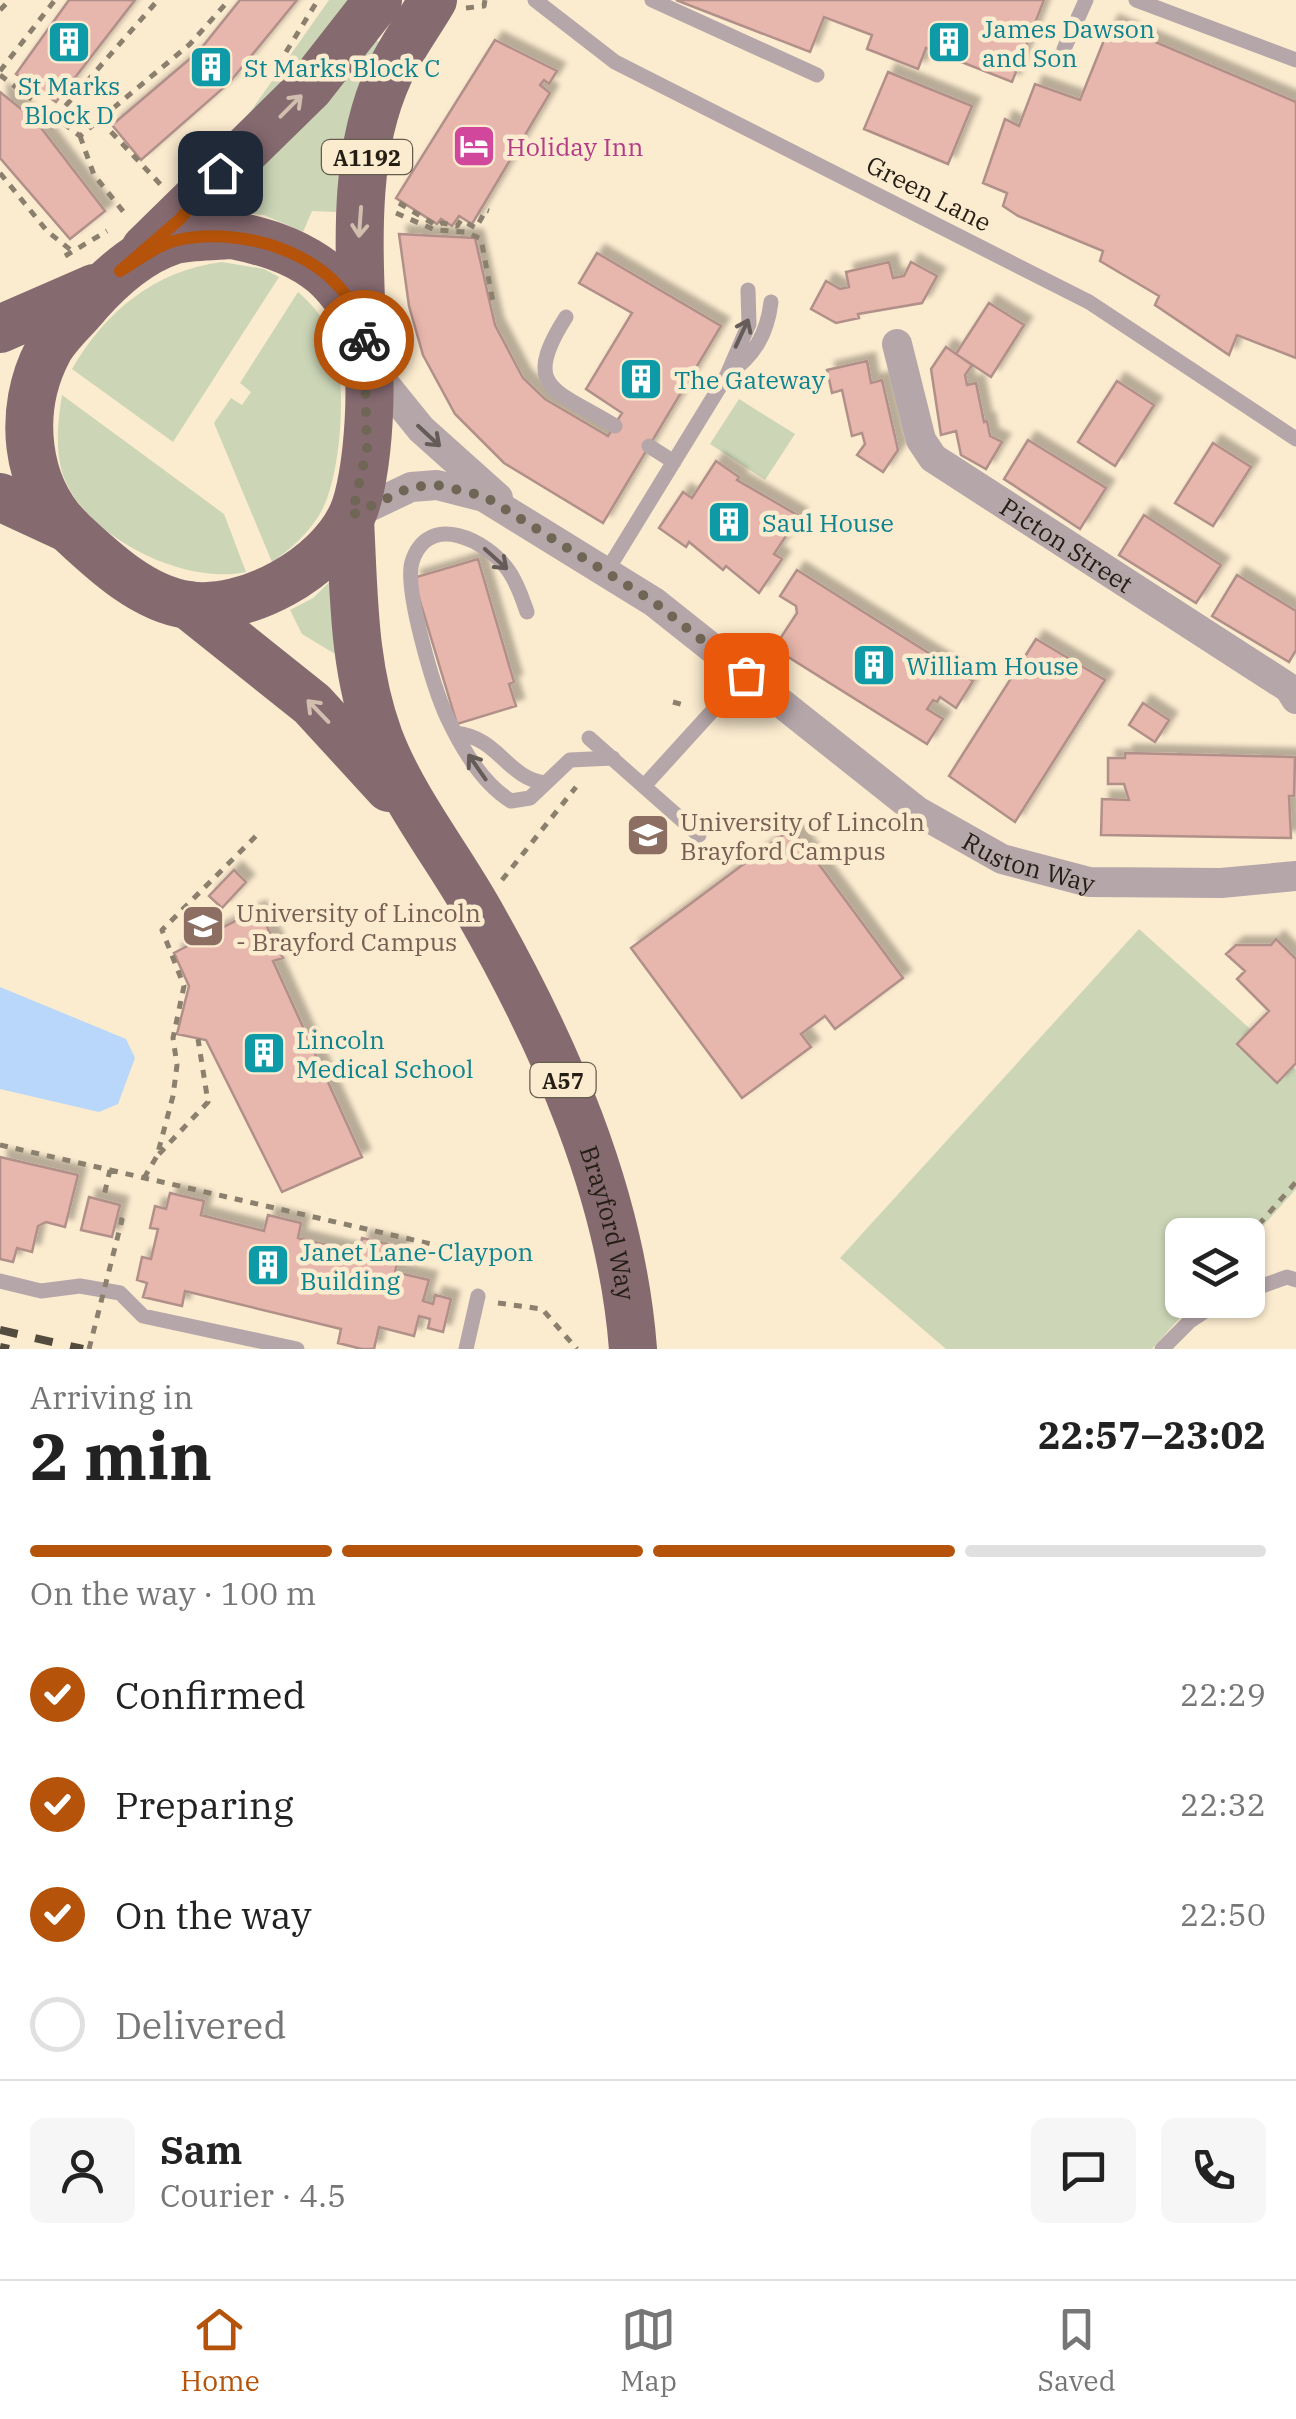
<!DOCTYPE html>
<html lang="en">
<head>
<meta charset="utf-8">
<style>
  body { margin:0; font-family:"IBM Plex Serif",serif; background:#f6f6f6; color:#222; height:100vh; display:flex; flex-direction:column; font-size:38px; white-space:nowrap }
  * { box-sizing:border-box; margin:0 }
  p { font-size:32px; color:#767676 }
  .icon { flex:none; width:55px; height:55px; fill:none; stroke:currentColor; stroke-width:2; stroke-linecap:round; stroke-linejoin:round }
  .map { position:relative; height:1349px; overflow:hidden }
  .drawer { display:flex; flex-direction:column; background:#fff; flex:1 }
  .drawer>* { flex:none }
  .buttons { position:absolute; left:1165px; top:1218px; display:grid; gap:20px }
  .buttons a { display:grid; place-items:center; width:100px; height:100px; border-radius:15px; background:#fff; box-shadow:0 2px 8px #0004; font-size:50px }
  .pin { position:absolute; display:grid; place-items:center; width:85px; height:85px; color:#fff; margin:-42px; border-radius:20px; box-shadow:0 5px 15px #0006 }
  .courier { position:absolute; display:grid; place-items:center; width:100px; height:100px; margin:-50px; border:8px solid #b45309; border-radius:50%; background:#fff; color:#222; box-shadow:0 2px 12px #0007 }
  .headline em { font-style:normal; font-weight:700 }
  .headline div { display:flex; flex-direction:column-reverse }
  .headline { display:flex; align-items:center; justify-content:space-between; height:170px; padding:0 30px }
  h1 { font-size:65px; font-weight:700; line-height:75px }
  .bar { display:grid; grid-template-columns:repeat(4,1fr); gap:15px 10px; align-content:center; height:120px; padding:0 30px }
  .bar i { height:12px; border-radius:8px; background:#e0e0e0 }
  .bar .active { background:#b45309 }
  .bar p { grid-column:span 4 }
  .line { display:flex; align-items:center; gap:25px; padding:0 30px; border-top:2px solid #e0e0e0 }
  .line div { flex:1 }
  .round { display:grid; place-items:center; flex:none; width:105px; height:105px; border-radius:15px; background:#f6f6f6 }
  ol { padding:0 30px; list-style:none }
  li { display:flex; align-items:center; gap:30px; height:110px }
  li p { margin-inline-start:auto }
  li .icon { padding:10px; border-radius:50%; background:#b45309; color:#fff; stroke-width:4 }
  li:last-child { color:#767676 }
  li i { width:55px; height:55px; border:5px solid #e0e0e0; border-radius:50% }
  .dock { display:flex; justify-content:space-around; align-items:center; height:140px; border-top:2px solid #e0e0e0; background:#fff; font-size:28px; color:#767676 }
  .dock a { display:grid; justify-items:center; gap:5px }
  .dock .active { color:#b45309 }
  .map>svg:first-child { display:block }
  .green { fill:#ccd6b7 }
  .water { fill:#b8d7fa }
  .building { fill:#e7b6ac; stroke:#b19089; stroke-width:2.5; filter:url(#shadow) }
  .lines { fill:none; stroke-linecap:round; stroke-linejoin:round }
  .path { stroke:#8b806d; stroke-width:5; stroke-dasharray:8 8; stroke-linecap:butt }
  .service { stroke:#b5a6a9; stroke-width:15 }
  .minor { stroke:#b5a6a9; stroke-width:30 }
  .primary { stroke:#856a70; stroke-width:48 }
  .rail { stroke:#534b3d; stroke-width:8; stroke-dasharray:18 18; stroke-linecap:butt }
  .path-bridge { stroke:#8b806d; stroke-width:5; stroke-dasharray:8 8; stroke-linecap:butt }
  .oneway { stroke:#d2beae }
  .oneway2 { stroke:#655b57 }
  .done { stroke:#6f6655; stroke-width:10; stroke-dasharray:0 18 }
  .route { stroke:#b45309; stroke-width:12 }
  .labels { text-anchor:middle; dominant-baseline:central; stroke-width:9; stroke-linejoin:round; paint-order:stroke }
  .shield { fill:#fbebcf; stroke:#645c4c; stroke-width:2.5 }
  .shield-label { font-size:22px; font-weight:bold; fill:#241e14 }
  .culture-label { font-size:25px; fill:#0d838f; stroke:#fbebcf; text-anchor:start }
  .hotel-label { font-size:25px; fill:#b23c85; stroke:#fbebcf; text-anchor:start }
  .street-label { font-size:25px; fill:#241e14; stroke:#fbebcf }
  .education-label { font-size:25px; fill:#785e54; stroke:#fbebcf; text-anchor:start }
</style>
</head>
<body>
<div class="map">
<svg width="1296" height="1349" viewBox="0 0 1296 1349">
  <defs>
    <filter id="shadow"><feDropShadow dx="8" dy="-8" stdDeviation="2.5" flood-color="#0004"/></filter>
  </defs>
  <rect width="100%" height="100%" fill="#fbebcf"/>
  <path class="green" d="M329 0H358L234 135Z
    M370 36 382 44 337 212 312 211 303 232 264 215 216 210Z
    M222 262 264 269 279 277 173 442 72 369C106 311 154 271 222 262Z
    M298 292C316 307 331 328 336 351 346 391 341 476 321 512 309 533 291 549 272 562L214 423 231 398 242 405 251 392 240 383Z
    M62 395 224 514 246 572C184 586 82 536 62 472 55 446 58 420 62 395Z
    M739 399 795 434 765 480 710 444Z
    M339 573 340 657 302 634 290 610 313 598Z
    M1139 929 1296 1070V1189L1248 1243V1235H1182V1300H1196L1152 1349H946L840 1258Z"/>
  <path class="water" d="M0 987 126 1039 135 1058 118 1104 99 1112 0 1089Z"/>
  <path class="building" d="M69 0H135L56 102 16 74Z
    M240 0H297L229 83 141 160 112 125 199 51Z
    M676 0H1044L1012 82 926 48 918 69 867 49 872 35 824 17 810 52Z
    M1111 23 1296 102V358L1237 335 1229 355 1155 305 1159 296 1100 261 1103 251 1018 216 1003 206 1007 193 983 183 1005 119 1019 126 1035 84 1080 100Z
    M495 40 557 71 549 84 544 80 540 85 550 93 472 224 459 216 452 226 441 219 437 224 396 198Z
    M888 72 972 106 948 164 864 129Z
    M0 92 35 120 105 211 70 239 0 158Z
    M399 234 475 238 495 325 523 378 545 399 608 436 622 413 586 389 632 313 579 283 597 253 721 326 603 523 504 463 455 414 423 355 409 306Z
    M889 262 893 278 904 276 911 262 937 276 922 303 858 314 859 318 836 323 811 309 826 281 840 289 849 287 846 272Z
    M989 303 1024 325 991 377 956 354Z
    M946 347 972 365 965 375 967 385 976 383 984 422 987 421 990 436 1002 442 986 469 961 455 956 431 941 435 931 369Z
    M867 361 871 383 882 380 898 450 883 472 857 455 865 444 862 433 852 436 842 390 832 393 827 370Z
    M1117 381 1154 405 1115 466 1078 442Z
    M1028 440 1106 488 1080 529 1004 479Z
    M1213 443 1251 467 1213 526 1175 503Z
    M716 461 739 477 737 480 799 516 774 554 782 559 759 593 726 566 723 570 689 542 686 547 659 528 683 492 692 498Z
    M1144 515 1221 565 1196 603 1119 555Z
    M478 559 514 682 509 684 516 706 457 724 413 578Z
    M797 570 973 681 956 708 940 697 937 702 933 700 927 709 943 719 927 744 774 648 797 613 796 606 780 596Z
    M1237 575 1296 611V650L1289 662 1212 616Z
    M1036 639 1105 680 1015 822 949 776Z
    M1143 703 1169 720 1155 742 1129 725Z
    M1125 753 1295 757 1294 796H1289L1291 838 1101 835 1102 799 1129 800 1124 784H1108V758H1125Z
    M792 828 903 978 835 1029 825 1016 801 1034 811 1047 742 1098 631 948Z
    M234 870 246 882 222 908 209 896Z
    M258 909 283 958 273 961 362 1157 282 1192 206 1040 177 1034 189 986 174 953Z
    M1276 939 1296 959V1063L1277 1083 1237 1044 1269 1011 1237 979 1245 971 1226 954 1236 945H1271Z
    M0 1157 78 1175 65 1227 46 1222 38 1226 32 1252 17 1248 13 1262 0 1259Z
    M170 1193 204 1201 201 1215 264 1231 268 1215 301 1223 298 1238 359 1253 362 1238 401 1247 395 1272 429 1280 423 1301 433 1304 435 1295 451 1299 443 1332 428 1328 430 1319 419 1316 414 1336 379 1327 374 1349H362L338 1343 341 1329 185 1291 182 1306 143 1297 147 1283 137 1280 142 1257 151 1259 158 1229 150 1228 155 1206 166 1209Z
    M89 1197 120 1205 112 1237 81 1230Z"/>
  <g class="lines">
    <path class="path" d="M466 8 484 6 485 0
      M0 10 10 0
      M286 52 318 0
      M0 71 55 0
      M0 75 80 136 190 44 229 0
      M55 118 158 0
      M100 120 161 185
      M80 136 94 175 126 215
      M0 173 47 231 72 251
      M399 203 437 226 442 223 457 226 461 220 476 228 486 210 489 211
      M396 213 435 230 466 232 481 239 493 302
      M65 256 107 231
      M673 702 687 706
      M502 880 576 787
      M0 1145 110 1170 103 1200
      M159 1154 208 1102 198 1039
      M110 1170 457 1250
      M144 1178 157 1156 173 1096 177 1065 173 1038 184 986 162 930 256 836
      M1248 1237 1296 1182
      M498 1303 542 1309 577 1349"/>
    <path class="service" d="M535 0 615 62 1089 302 1296 439
      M652 0 817 75
      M1136 0 1296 60
      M1064 49 1086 0
      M566 317C520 389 555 389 615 426
      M727 375C754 356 767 335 771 302
      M649 446 674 462
      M605 574 727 375 749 324 748 290
      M527 612C522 598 517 582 508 570 487 540 428 511 412 562 404 589 434 689 447 717 461 747 483 784 511 801L530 798 570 760 613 758
      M456 733C499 738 507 778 545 783
      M589 738 699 835
      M645 785 745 675
      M0 1281 41 1291 80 1286 120 1293 143 1316 297 1349
      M1248 1291 1287 1277 1296 1280
      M466 1349 478 1296
      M1162 1349 1190 1321 1222 1300"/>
    <g class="minor">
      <path id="s1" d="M897 344 921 440 933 458 1289 688 1296 699"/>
      <path d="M370 366 421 429 498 498"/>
      <path id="s2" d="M352 515 411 487 437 485 484 497 654 602 917 811 1002 859 1089 882 1221 883 1296 876"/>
    </g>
    <g class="primary">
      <path d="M232 235C262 241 290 249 316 267 334 279 355 307 362 327 376 364 369 479 352 515 328 568 246 614 188 605 144 599 104 562 73 533 24 487 17 410 48 351 57 334 75 319 87 304 109 279 139 252 172 241 189 236 213 237 232 235Z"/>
      <path d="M145 249 310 87 378 0"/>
      <path d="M362 328C359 244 353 152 389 74 401 48 419 24 433 0"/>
      <path d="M0 329 94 288"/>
      <path d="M0 497 69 529"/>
      <path id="s3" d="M350 520C354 594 353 667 379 737 402 798 445 852 477 908 554 1043 621 1192 633 1349"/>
      <path d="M188 605 312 704 389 788"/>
    </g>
    <path class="rail" d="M0 1330 83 1349
      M0 1347 9 1349"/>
    <path class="path-bridge" d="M89 1349 122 1220 116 1219"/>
  </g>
  <defs><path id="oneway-shaft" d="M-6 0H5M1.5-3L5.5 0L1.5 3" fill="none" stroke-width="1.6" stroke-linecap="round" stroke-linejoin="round" transform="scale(2.5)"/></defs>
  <g class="oneway">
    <use href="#oneway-shaft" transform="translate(291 106) rotate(-45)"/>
    <use href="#oneway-shaft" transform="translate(360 222) rotate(94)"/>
    <use href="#oneway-shaft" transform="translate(318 711) rotate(-134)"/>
  </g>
  <g class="oneway2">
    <use href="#oneway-shaft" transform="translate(742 333) rotate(-65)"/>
    <use href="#oneway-shaft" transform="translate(429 436) rotate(43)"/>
    <use href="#oneway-shaft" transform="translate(496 559) rotate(42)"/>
    <use href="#oneway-shaft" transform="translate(477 767) rotate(-125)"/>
  </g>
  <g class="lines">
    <path class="done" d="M364 340 367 448 352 515 411 487 437 485 484 496 654 602 746 675"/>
    <path class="route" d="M220 173 180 219 120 271C136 262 155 246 174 241 243 223 353 257 364 340"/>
  </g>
  <defs>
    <g id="building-square" transform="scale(2.25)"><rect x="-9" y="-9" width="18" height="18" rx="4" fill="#0f9aa8" stroke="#fbebcf"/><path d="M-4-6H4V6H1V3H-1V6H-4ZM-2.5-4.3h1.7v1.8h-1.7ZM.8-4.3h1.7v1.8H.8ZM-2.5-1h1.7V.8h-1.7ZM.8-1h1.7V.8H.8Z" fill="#fff"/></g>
    <g id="hotel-square" transform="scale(2.25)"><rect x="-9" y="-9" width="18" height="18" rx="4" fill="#d1479c" stroke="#fbebcf"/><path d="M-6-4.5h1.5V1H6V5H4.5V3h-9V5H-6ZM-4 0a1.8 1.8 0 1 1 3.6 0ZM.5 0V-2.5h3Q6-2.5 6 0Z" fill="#fff"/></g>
    <g id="university-square" transform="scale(2.25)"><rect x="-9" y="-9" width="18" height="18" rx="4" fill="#8d6e63" stroke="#fbebcf"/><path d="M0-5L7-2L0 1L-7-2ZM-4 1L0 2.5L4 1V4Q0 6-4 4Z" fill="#fff"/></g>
  </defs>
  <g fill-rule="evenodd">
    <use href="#building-square" x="69" y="42"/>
    <use href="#building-square" x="949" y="42"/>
    <use href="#building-square" x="211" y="67"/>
    <use href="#hotel-square" x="474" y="146"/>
    <use href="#building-square" x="641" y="379"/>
    <use href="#building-square" x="729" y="522"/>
    <use href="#building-square" x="874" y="665"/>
    <use href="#university-square" x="648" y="835"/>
    <use href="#university-square" x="203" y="926"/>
    <use href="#building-square" x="264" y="1053"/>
    <use href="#building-square" x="268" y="1265"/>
  </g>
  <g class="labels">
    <g class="shield">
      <rect x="322" y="140" width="90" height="34" rx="8"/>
      <rect x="530.5" y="1063" width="65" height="34" rx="8"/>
    </g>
    <g class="shield-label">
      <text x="367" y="157">A1192</text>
      <text x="563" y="1080">A57</text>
    </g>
    <g class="culture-label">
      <text x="982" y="28">James Dawson<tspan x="982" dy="29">and Son</tspan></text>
      <text x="244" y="67">St Marks Block C</text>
      <text x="69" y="85" text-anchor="middle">St Marks<tspan x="69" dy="29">Block D</tspan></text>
      <text x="674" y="379">The Gateway</text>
      <text x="762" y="522">Saul House</text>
      <text x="906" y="665">William House</text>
      <text x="296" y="1039">Lincoln<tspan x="296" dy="29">Medical School</tspan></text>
      <text x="300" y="1251">Janet Lane-Claypon<tspan x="300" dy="29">Building</tspan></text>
    </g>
    <g class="hotel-label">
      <text x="506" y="146">Holiday Inn</text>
    </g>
    <g class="street-label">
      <text transform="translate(929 193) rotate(27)">Green Lane</text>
      <text stroke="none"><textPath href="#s1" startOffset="280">Picton Street</textPath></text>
      <text stroke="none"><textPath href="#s2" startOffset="800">Ruston Way</textPath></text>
      <text stroke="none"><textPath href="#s3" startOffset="760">Brayford Way</textPath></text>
    </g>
    <g class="education-label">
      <text x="680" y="821">University of Lincoln<tspan x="680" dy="29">Brayford Campus</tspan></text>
      <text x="236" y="912">University of Lincoln<tspan x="236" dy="29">- Brayford Campus</tspan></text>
    </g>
  </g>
</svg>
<div class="buttons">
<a><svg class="icon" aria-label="layers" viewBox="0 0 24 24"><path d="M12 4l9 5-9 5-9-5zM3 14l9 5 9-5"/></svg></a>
</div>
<div class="pin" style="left:746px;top:675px;background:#ea580c"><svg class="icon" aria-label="bag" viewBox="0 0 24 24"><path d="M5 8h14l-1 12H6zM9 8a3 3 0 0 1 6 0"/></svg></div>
<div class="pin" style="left:220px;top:173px;background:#1f2937"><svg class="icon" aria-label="home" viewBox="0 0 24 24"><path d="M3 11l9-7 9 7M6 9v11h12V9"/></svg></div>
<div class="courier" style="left:364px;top:340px"><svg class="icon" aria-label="bike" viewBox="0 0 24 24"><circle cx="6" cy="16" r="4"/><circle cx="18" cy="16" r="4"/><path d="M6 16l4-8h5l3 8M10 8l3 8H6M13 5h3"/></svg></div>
</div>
<section class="drawer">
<div class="headline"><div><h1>2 min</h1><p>Arriving in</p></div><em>22:57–23:02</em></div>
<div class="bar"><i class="active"></i><i class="active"></i><i class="active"></i><i></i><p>On the way · 100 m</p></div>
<ol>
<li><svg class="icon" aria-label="check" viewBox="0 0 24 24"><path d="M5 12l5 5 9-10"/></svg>Confirmed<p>22:29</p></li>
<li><svg class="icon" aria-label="check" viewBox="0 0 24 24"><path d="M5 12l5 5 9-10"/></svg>Preparing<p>22:32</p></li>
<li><svg class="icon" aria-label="check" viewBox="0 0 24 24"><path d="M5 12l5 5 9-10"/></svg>On the way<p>22:50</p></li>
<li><i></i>Delivered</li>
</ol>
<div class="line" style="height:180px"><a class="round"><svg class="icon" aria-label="person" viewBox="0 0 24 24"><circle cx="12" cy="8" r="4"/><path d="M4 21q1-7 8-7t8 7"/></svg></a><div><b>Sam</b><p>Courier · 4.5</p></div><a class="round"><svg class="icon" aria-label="chat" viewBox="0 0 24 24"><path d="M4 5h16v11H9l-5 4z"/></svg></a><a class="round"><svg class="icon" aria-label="phone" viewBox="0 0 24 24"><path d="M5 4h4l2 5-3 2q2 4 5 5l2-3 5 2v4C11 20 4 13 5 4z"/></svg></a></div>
</section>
<nav class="dock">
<a class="active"><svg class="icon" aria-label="home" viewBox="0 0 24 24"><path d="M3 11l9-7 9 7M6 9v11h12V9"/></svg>Home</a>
<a><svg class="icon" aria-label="map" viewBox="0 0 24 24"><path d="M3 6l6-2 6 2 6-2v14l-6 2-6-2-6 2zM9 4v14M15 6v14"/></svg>Map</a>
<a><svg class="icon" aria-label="saved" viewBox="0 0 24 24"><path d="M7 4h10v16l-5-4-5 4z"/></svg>Saved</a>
</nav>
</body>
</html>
